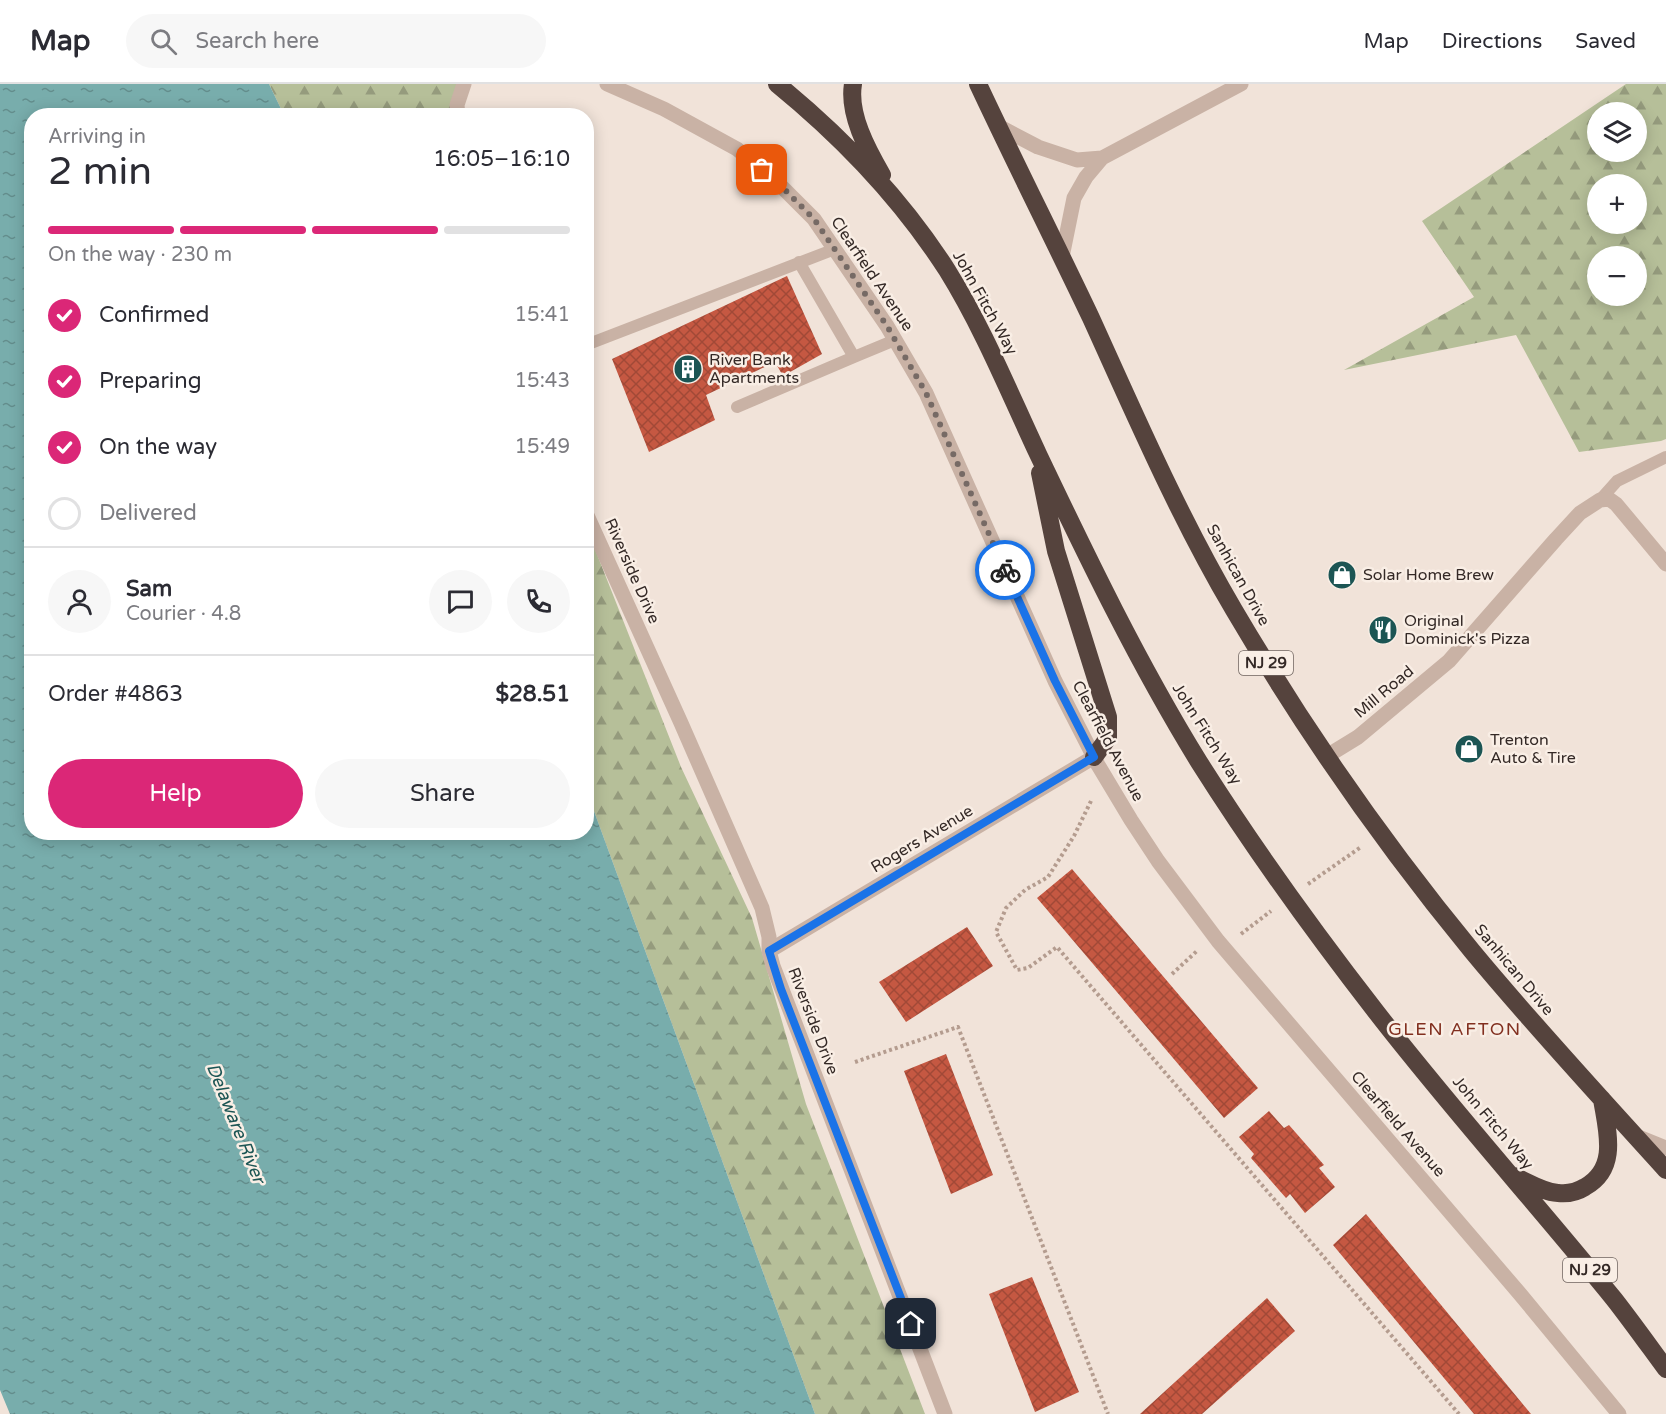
<!DOCTYPE html>
<html lang="en">
<head>
<meta charset="utf-8">
<style>
  body { margin:0; font-family:"Varela Round",sans-serif; background:#f7f7f7; color:#2b2b33; height:100vh; display:flex; flex-direction:column; font-size:22px; white-space:nowrap }
  * { box-sizing:border-box; margin:0 }
  p { font-size:20px; color:#7c7c81 }
  .icon { flex:none; width:33px; height:33px; fill:none; stroke:currentColor; stroke-width:2; stroke-linecap:round; stroke-linejoin:round }
  .map { position:relative; flex:1; overflow:hidden }
  .side { position:absolute; left:24px; top:24px; width:570px; height:732px; display:flex; flex-direction:column; background:#fff; border-radius:24px; box-shadow:0 3px 15px #0003 }
  .side>* { flex:none }
  .buttons { position:absolute; left:1587px; top:18px; display:grid; gap:12px }
  .buttons a { display:grid; place-items:center; width:60px; height:60px; border-radius:50%; background:#fff; box-shadow:0 3px 15px #0003; font-size:30px }
  .pin { position:absolute; display:grid; place-items:center; width:51px; height:51px; color:#fff; margin:-26px; border-radius:12px; box-shadow:0 3px 9px #0006 }
  .courier { position:absolute; display:grid; place-items:center; width:60px; height:60px; margin:-30px; border:4px solid #1a73e8; border-radius:50%; background:#fff; color:#222; box-shadow:0 2px 8px #0007 }
  .summary em { font-style:normal; font-weight:600 }
  .summary div { display:flex; flex-direction:column-reverse }
  .summary { display:flex; align-items:center; justify-content:space-between; height:102px; padding:0 24px }
  h1 { font-size:39px; font-weight:600; line-height:45px }
  .bar { display:grid; grid-template-columns:repeat(4,1fr); gap:9px 6px; align-content:center; height:72px; padding:0 24px }
  .bar i { height:8px; border-radius:4px; background:#e1e1e2 }
  .bar .active { background:#db2777 }
  .bar p { grid-column:span 4 }
  .line { display:flex; align-items:center; gap:15px; padding:0 24px; border-top:2px solid #e1e1e2 }
  .line div { flex:1 }
  .round { display:grid; place-items:center; flex:none; width:63px; height:63px; border-radius:32px; background:#f7f7f7 }
  ol { padding:0 24px; list-style:none }
  li { display:flex; align-items:center; gap:18px; height:66px }
  li p { margin-inline-start:auto }
  li .icon { padding:6px; border-radius:50%; background:#db2777; color:#fff; stroke-width:4 }
  li:last-child { color:#7c7c81 }
  li i { width:33px; height:33px; border:3px solid #e1e1e2; border-radius:50% }
  .action { display:flex; gap:12px; margin-top:auto; padding:12px 24px }
  .action a { flex:1; height:69px; border-radius:36px; background:#db2777; color:#fff; font-size:24px; font-weight:600; line-height:69px; text-align:center }
  .action a+a { background:#f7f7f7; color:#2b2b33 }
  header { display:flex; align-items:center; gap:36px; box-sizing:border-box; height:84px; padding:0 30px; background:#fff; border-bottom:2px solid #e1e1e2 }
  header strong { font-size:28px }
  nav { display:flex; gap:33px; margin-inline-start:auto; font-size:21px }
  .search { width:420px; height:54px; background:#f7f7f7; display:flex; align-items:center; gap:15px; box-sizing:border-box; padding:0 21px; border-radius:33px; color:#7c7c81; font-size:22px }
  .map>svg:first-child { display:block }
  .forest { fill:url(#forest-firs); fill-rule:evenodd }
  .water { fill:url(#water-ripples) }
  .building { fill:url(#building-cross-hatch) }
  .lines { fill:none; stroke-linecap:round; stroke-linejoin:round }
  .path { stroke:#b49c8f; stroke-width:4; stroke-dasharray:3 3; stroke-linecap:butt }
  .lane { stroke:#c9b2a5; stroke-width:12 }
  .street { stroke:#c9b2a5; stroke-width:15 }
  .highway { stroke:#55433d; stroke-width:18 }
  .done { stroke:#766a65; stroke-width:6; stroke-dasharray:0 10.8 }
  .route { stroke:#1a73e8; stroke-width:8 }
  .labels { text-anchor:middle; dominant-baseline:central; stroke-width:5; stroke-linejoin:round; paint-order:stroke }
  .shield { fill:#f9eee5; stroke:#6f645f; stroke-width:1.5 }
  .shield-label { font-size:15px; font-weight:bold; fill:#342926 }
  .street-label { font-size:16px; fill:#342926; stroke:#f9eee5 }
  .poi-label { font-size:16px; fill:#342926; stroke:#f9eee5; text-anchor:start }
  .neighbourhood-label { font-size:18px; letter-spacing:1.5px; fill:#823020; stroke:#f9eee5 }
  .water-label { font-size:18px; font-style:italic; fill:#1c5554; stroke:#f9eee5 }
</style>
</head>
<body>
<header>
<strong>Map</strong>
<div class="search"><svg class="icon" aria-label="search" viewBox="0 0 24 24"><circle cx="10" cy="10" r="6"/><path d="M15 15l6 6"/></svg>Search here</div>
<nav><a>Map</a><a>Directions</a><a>Saved</a></nav>
</header>
<div class="map">
<svg width="1666" height="1330" viewBox="0 0 1666 1330">
  <defs>
    <pattern id="forest-firs" width="22" height="20" patternUnits="userSpaceOnUse" patternTransform="scale(1.5)"><rect width="22" height="20" fill="#b6bf99"/><path d="M5 1l3.5 6h-7zM16 11l3.5 6h-7z" fill="#959b7d"/></pattern>
    <pattern id="water-ripples" width="26" height="14" patternUnits="userSpaceOnUse" patternTransform="scale(1.5)"><rect width="26" height="14" fill="#78adac"/><path d="M2 4q2-2 4 0t4 0M15 11q2-2 4 0t4 0" fill="none" stroke="#638d8c"/></pattern>
    <pattern id="building-cross-hatch" width="8" height="8" patternUnits="userSpaceOnUse" patternTransform="scale(1.5)"><rect width="8" height="8" fill="#c55842"/><path d="M0 0l8 8M0 8l8-8" fill="none" stroke="#a14937"/></pattern>
  </defs>
  <rect width="100%" height="100%" fill="#f1e3d9"/>
  <path class="forest" d="M269 0H457L453 32 284 31Z
    M1626 0H1666V355L1661 357 1579 368 1516 251 1344 286 1474 213 1422 137ZM1636 28V68H1598V28ZM1636 100V140H1598V100ZM1598 172H1636V212H1598Z
    M587 445 681 683 752 834 806 1020 925 1330H815L587 708Z"/>
  <path class="water" d="M0 0H269L284 31 32 32V748H586L587 708 815 1330H10L0 1306Z"/>
  <path class="building" d="M787 192 822 270 783 292 775 278 706 311 715 336 649 368 612 275Z
    M1072 785 1258 1004 1224 1034 1037 814Z
    M967 843 993 882 906 938 879 898Z
    M946 970 993 1091 951 1110 904 987Z
    M1269 1027 1284 1044 1289 1041 1324 1081 1319 1084 1335 1103 1305 1129 1290 1110 1286 1114 1251 1074 1254 1070 1239 1053Z
    M1366 1130 1531 1330H1474L1333 1161Z
    M1032 1193 1079 1308 1035 1328 989 1210Z
    M1267 1214 1295 1247 1202 1330H1140Z"/>
  <g class="lines">
    <path class="path" d="M1091 717 1074 752 1048 793 1025 806 1006 824 996 848 1017 886 1028 884 1057 863 1459 1330
      M1308 800 1361 763
      M1241 850 1271 827
      M1172 890 1198 866
      M855 978 958 943 1108 1330"/>
    <path class="lane" d="M586 261 835 165
      M854 273 895 256
      M737 323 854 273 799 178
      M1600 416 1617 397 1666 373"/>
    <path class="street" d="M607 0 664 25 737 65 775 96 814 135 887 242 926 309 1055 597 1098 681 1131 736 1158 777 1218 857 1520 1210 1619 1330
      M458 32 457 21 464 0
      M998 42 1038 63 1077 76 1102 74
      M1062 173 1074 114 1086 93 1102 74 1241 0
      M586 429 681 639 762 824 769 853V867L773 882 945 1330
      M1327 672 1358 653 1449 577 1556 455 1580 429 1600 416 1609 415 1616 420 1666 480
      M769 867 1094 673
      M1636 1052 1666 1064"/>
    <path class="highway" d="M777 0C842 53 902 116 947 186 983 244 1009 308 1038 370 1088 475 1138 579 1199 678 1254 765 1314 848 1377 929 1453 1027 1536 1119 1614 1215 1632 1238 1649 1262 1666 1285
      M853 0C848 30 867 65 882 91
      M978 0C1015 79 1054 156 1091 234 1136 333 1179 433 1234 526 1304 645 1384 760 1472 867 1534 942 1601 1014 1666 1086
      M1040 389 1056 467 1108 633V654L1094 673
      M1514 1092C1528 1098 1543 1108 1558 1109 1567 1110 1577 1108 1585 1103 1619 1084 1607 1047 1602 1015"/>
  </g>
  <g class="lines">
    <path class="done" d="M762 86 775 96 814 135 887 242 926 309 1005 486"/>
    <path class="route" d="M911 1240 781 905 769 867 1094 673 1055 597 1005 486"/>
  </g>
  <defs>
    <g id="building-disc" transform="scale(1.5)"><circle r="9.5" fill="#1c5554" stroke="#f9eee5"/><path d="M-4-6H4V6H1V3H-1V6H-4ZM-2.5-4.3h1.7v1.8h-1.7ZM.8-4.3h1.7v1.8H.8ZM-2.5-1h1.7V.8h-1.7ZM.8-1h1.7V.8H.8Z" fill="#fff"/></g>
    <g id="shop-disc" transform="scale(1.5)"><circle r="9.5" fill="#1c5554" stroke="#f9eee5"/><path d="M-5-2.5h2.3a2.7 3.5 0 0 1 5.4 0H5L5.5 6h-11ZM-1.5-2.5h3a1.5 2.3 0 0 0-3 0Z" fill="#fff"/></g>
    <g id="restaurant-disc" transform="scale(1.5)"><circle r="9.5" fill="#1c5554" stroke="#f9eee5"/><path d="M-5-6h1v4h1v-4h1v4h1v-4h1v5L-1.5 .5V6h-2V.5L-5-1ZM5-6V6H3V1.5H1.5Q1.5-4 5-6Z" fill="#fff"/></g>
  </defs>
  <g fill-rule="evenodd">
    <use href="#building-disc" x="688" y="285"/>
    <use href="#shop-disc" x="1342" y="491"/>
    <use href="#restaurant-disc" x="1383" y="546"/>
    <use href="#shop-disc" x="1469" y="665"/>
  </g>
  <g class="labels">
    <g class="shield">
      <rect x="1239" y="567" width="54" height="24" rx="4.5"/>
      <rect x="1563" y="1174" width="54" height="24" rx="4.5"/>
    </g>
    <g class="shield-label">
      <text x="1266" y="579">NJ 29</text>
      <text x="1590" y="1186">NJ 29</text>
    </g>
    <g class="street-label">
      <text transform="translate(872 190) rotate(56)">Clearfield Avenue</text>
      <text transform="translate(985 219) rotate(61)">John Fitch Way</text>
      <text transform="translate(632 487) rotate(66)">Riverside Drive</text>
      <text transform="translate(1238 491) rotate(61)">Sanhican Drive</text>
      <text transform="translate(1384 608) rotate(-40)">Mill Road</text>
      <text transform="translate(1207 650) rotate(58)">John Fitch Way</text>
      <text transform="translate(1108 657) rotate(62)">Clearfield Avenue</text>
      <text transform="translate(922 755) rotate(-31)">Rogers Avenue</text>
      <text transform="translate(1514 886) rotate(50)">Sanhican Drive</text>
      <text transform="translate(813 937) rotate(69)">Riverside Drive</text>
      <text transform="translate(1493 1039) rotate(50)">John Fitch Way</text>
      <text transform="translate(1398 1040) rotate(49)">Clearfield Avenue</text>
    </g>
    <g class="poi-label">
      <text x="709" y="276">River Bank<tspan x="709" dy="18">Apartments</tspan></text>
      <text x="1363" y="491">Solar Home Brew</text>
      <text x="1404" y="537">Original<tspan x="1404" dy="18">Dominick's Pizza</tspan></text>
      <text x="1490" y="656">Trenton<tspan x="1490" dy="18">Auto &amp; Tire</tspan></text>
    </g>
    <g class="neighbourhood-label">
      <text x="1455" y="945">GLEN AFTON</text>
    </g>
    <g class="water-label">
      <text transform="translate(236 1039) rotate(68)">Delaware River</text>
    </g>
  </g>
</svg>
<div class="buttons">
<a><svg class="icon" aria-label="layers" viewBox="0 0 24 24"><path d="M12 4l9 5-9 5-9-5zM3 14l9 5 9-5"/></svg></a>
<a>+</a>
<a>−</a>
</div>
<div class="pin" style="left:762px;top:86px;background:#ea580c"><svg class="icon" aria-label="bag" viewBox="0 0 24 24"><path d="M5 8h14l-1 12H6zM9 8a3 3 0 0 1 6 0"/></svg></div>
<div class="pin" style="left:911px;top:1240px;background:#1f2937"><svg class="icon" aria-label="home" viewBox="0 0 24 24"><path d="M3 11l9-7 9 7M6 9v11h12V9"/></svg></div>
<div class="courier" style="left:1005px;top:486px"><svg class="icon" aria-label="bike" viewBox="0 0 24 24"><circle cx="6" cy="16" r="4"/><circle cx="18" cy="16" r="4"/><path d="M6 16l4-8h5l3 8M10 8l3 8H6M13 5h3"/></svg></div>
<section class="side">
<div class="summary"><div><h1>2 min</h1><p>Arriving in</p></div><em>16:05–16:10</em></div>
<div class="bar"><i class="active"></i><i class="active"></i><i class="active"></i><i></i><p>On the way · 230 m</p></div>
<ol>
<li><svg class="icon" aria-label="check" viewBox="0 0 24 24"><path d="M5 12l5 5 9-10"/></svg>Confirmed<p>15:41</p></li>
<li><svg class="icon" aria-label="check" viewBox="0 0 24 24"><path d="M5 12l5 5 9-10"/></svg>Preparing<p>15:43</p></li>
<li><svg class="icon" aria-label="check" viewBox="0 0 24 24"><path d="M5 12l5 5 9-10"/></svg>On the way<p>15:49</p></li>
<li><i></i>Delivered</li>
</ol>
<div class="line" style="height:108px"><a class="round"><svg class="icon" aria-label="person" viewBox="0 0 24 24"><circle cx="12" cy="8" r="4"/><path d="M4 21q1-7 8-7t8 7"/></svg></a><div><b>Sam</b><p>Courier · 4.8</p></div><a class="round"><svg class="icon" aria-label="chat" viewBox="0 0 24 24"><path d="M4 5h16v11H9l-5 4z"/></svg></a><a class="round"><svg class="icon" aria-label="phone" viewBox="0 0 24 24"><path d="M5 4h4l2 5-3 2q2 4 5 5l2-3 5 2v4C11 20 4 13 5 4z"/></svg></a></div>
<div class="line" style="height:78px"><div>Order #4863</div><b>$28.51</b></div>
<div class="action"><a>Help</a><a>Share</a></div>
</section>
</div>
</body>
</html>
